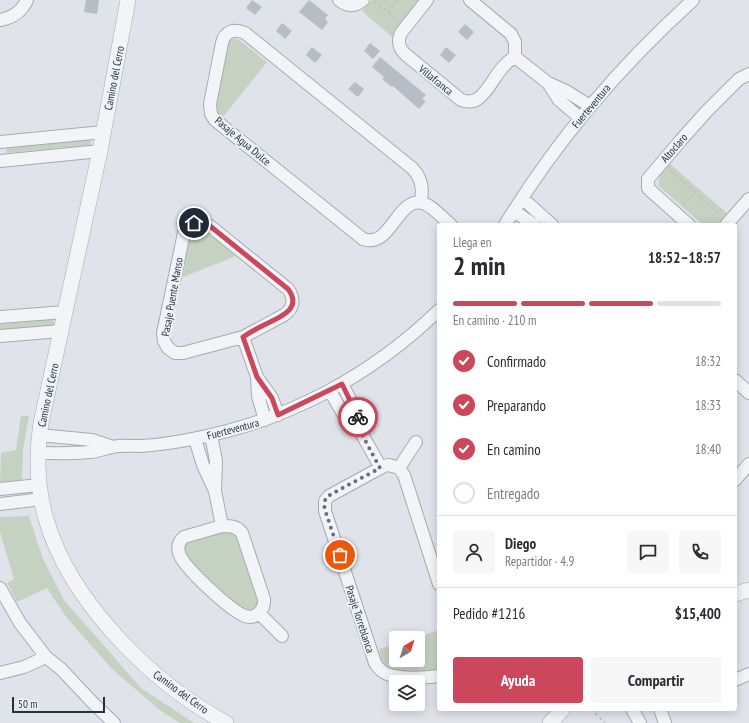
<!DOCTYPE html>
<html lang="es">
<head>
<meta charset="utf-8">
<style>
  body { margin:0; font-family:"PT Sans Narrow",sans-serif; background:#f7f7f7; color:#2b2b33; height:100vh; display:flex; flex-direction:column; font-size:15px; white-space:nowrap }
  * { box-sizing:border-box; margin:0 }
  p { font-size:13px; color:#7c7c81 }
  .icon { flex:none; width:22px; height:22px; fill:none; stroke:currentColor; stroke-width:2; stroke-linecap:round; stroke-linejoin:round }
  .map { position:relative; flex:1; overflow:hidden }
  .sheet { position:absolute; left:437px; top:223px; width:300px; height:488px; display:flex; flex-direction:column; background:#fff; border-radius:4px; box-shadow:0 2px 10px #0003 }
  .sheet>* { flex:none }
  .needle { width:26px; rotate:39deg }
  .fabs { position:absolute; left:389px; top:631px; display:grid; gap:8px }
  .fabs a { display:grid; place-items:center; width:36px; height:36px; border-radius:4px; background:#fff; box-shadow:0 2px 10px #0003; font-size:20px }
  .scale { position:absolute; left:12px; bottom:10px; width:93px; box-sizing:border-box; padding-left:4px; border:2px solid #293140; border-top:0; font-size:11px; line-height:14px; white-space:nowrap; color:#293140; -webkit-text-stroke:3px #eff2f6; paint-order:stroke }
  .pin { position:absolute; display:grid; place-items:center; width:34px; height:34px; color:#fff; margin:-17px; border:2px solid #fff; border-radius:50%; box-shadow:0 1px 4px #0007 }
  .courier { position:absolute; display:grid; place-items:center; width:40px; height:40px; margin:-20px; border:3px solid #cc475c; border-radius:50%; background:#fff; color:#222; box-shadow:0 1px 5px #0007 }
  .head em { font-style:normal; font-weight:700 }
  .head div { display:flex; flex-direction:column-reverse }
  .head { display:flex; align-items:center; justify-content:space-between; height:68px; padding:0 16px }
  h1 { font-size:26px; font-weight:700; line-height:30px }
  .bar { display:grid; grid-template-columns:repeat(4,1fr); gap:6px 4px; align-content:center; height:48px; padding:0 16px }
  .bar i { height:5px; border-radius:3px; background:#e1e1e2 }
  .bar .current { background:#cc475c }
  .bar p { grid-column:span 4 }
  .line { display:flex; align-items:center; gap:10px; padding:0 16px; border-top:1px solid #e1e1e2 }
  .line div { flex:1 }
  .round { display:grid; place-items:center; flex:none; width:42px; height:42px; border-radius:4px; background:#f7f7f7 }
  ol { padding:0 16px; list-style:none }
  li { display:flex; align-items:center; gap:12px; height:44px }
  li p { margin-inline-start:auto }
  li .icon { padding:4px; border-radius:50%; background:#cc475c; color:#fff; stroke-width:4 }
  li:last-child { color:#7c7c81 }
  li i { width:22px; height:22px; border:2px solid #e1e1e2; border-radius:50% }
  .primary-button { display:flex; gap:8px; margin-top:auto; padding:8px 16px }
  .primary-button a { flex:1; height:46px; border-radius:4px; background:#cc475c; color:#fff; font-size:16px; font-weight:700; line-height:46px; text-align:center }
  .primary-button a+a { background:#f7f7f7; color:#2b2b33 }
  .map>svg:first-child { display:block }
  .green { fill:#c6d2c1 }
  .building { fill:#b7bdc5 }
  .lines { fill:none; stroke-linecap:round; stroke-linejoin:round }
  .minor-casing { stroke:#a5aab3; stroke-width:14 }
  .tertiary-casing { stroke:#a5aab3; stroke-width:16 }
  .path { stroke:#bec1c7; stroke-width:2; stroke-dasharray:3 3; stroke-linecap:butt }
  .minor { stroke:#f3f4f7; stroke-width:12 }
  .tertiary { stroke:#f3f4f7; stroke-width:15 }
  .done { stroke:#696f7b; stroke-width:4; stroke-dasharray:0 7.2 }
  .route { stroke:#cc475c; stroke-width:5 }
  .labels { text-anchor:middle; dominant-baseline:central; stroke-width:4; stroke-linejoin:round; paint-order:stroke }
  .street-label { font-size:11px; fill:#293140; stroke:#eff2f6 }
</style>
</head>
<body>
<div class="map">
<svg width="749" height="723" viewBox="0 0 749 723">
  <rect width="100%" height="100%" fill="#e0e3e9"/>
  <path class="green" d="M372 0H422L392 37 362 11Z
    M233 38 239 40 267 62 223 117 217 112 215 106 229 41Z
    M91 139 90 145 6 153 7 148Z
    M669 163 729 215 720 225H703L659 186C658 176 662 171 669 163Z
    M197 228 204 229 236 256 181 278 191 235Z
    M53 318 54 326 0 332V324Z
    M21 416H29L23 450 22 480 0 484 1 453 16 450Z
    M29 516 43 559 64 600 141 688 194 723H180L162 712 112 669 67 618 47 588 17 602 7 583 14 579 0 532V517Z
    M228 531 234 535 239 539 257 596 258 605 252 611H248L240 607C223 591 190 568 182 546L184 543Z
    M439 630V670C423 670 388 677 381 659 380 656 380 652 379 649L396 644V660H418V638H415Z"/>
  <path class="building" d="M86 0H99L97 14 84 12Z
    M252 0 262 7 255 15 246 8Z
    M309 0 328 15 325 19 328 22 322 30 299 12Z
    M282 23 292 31 285 39 276 31Z
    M465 24 474 32 467 40 458 32Z
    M370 43 380 51 373 59 364 51Z
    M312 47 322 55 315 63 306 55Z
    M446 47 456 55 449 63 440 55Z
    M380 57 426 95 422 99 426 101 419 109 393 86 392 87 382 79 384 77 372 67Z
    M355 82 364 89 358 97 348 89Z"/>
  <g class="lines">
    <g class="minor-casing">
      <path id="minor" d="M339 0C348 7 354 7 363 0
        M427 0 401 33C397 42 399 48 405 54L461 100C467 102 474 102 479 98 493 86 498 66 515 57
        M470 0 511 34 515 42V57
        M0 20C12 18 22 11 27 0
        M515 57 548 83 566 91 590 106
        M548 83 559 100 580 118
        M0 142 103 132
        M0 161 100 151
        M522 198 552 225
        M421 202C423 189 422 178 412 168L245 33C234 28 225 31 222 43L210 104 211 114 215 120 363 239C391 249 397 197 422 203 430 204 444 219 451 225
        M514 211 534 225
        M200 222 210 226 288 289C295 299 294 308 284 315L243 337 183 353H175L168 348 164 341 163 333 184 233 190 225Z
        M505 225C556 141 620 66 693 0
        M689 225 651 191 648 188V179L681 140 706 112 739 79 749 74
        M726 225 749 199
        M0 317 65 312
        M0 336 61 331
        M243 337 257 377 272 398 278 415
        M257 377 258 396 265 420
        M735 380 749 393
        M342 384 358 415 359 429
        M330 391 345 417 359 429 381 468
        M39 435 92 440 113 447
        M211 435 216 461 215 491 222 526
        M195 439 203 465 215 491
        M38 453C55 453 72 454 89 452 97 452 105 448 113 447 121 445 131 446 140 446 159 445 178 442 197 438 289 420 372 375 439 310
        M399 468 416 442
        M735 480 749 464
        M0 489 39 485
        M0 504 42 499
        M222 526C230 526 237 526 242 533L264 599C265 609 256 620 245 616 231 611 183 567 179 553 177 546 179 541 184 537Z
        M439 584 404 475 399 468 389 465 384 466 329 496 325 501V511L375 663C378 668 382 672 387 674 400 679 425 678 439 676
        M0 588 20 623 46 657 61 669 94 704 114 723
        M259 613 282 636
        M0 673 24 667 46 657
        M735 680 749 674
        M632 709 640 723
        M660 709 665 723"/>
    </g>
    <g class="tertiary-casing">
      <path id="tertiary" d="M128 0 100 151 41 423C36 455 37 488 46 519 70 602 152 683 226 723
        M735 594 749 590
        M550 723 563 709"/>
    </g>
    <path class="path" d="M374 1 397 19
      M388 12 397 0
      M671 171 720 215
      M683 205 695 192
      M591 709 605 723"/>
    <use href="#minor" class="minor"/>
    <use href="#tertiary" class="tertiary"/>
  </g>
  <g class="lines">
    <path class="done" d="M340 555 325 510C324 506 324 502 326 498 329 494 372 473 380 468L359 429 358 417"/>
    <path class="route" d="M194 223H205L210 226 288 289C304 310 277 318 262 326 256 329 249 333 243 337L257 377 272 398 278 415 342 384 358 417"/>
  </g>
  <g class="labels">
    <g class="street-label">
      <text transform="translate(114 78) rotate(-79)">Camino del Cerro</text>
      <text transform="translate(436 80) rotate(39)">Villafranca</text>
      <text transform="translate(591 106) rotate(-50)">Fuerteventura</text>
      <text transform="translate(243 141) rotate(40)">Pasaje Agua Dulce</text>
      <text transform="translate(674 148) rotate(-49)">Altoclaro</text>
      <text transform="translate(172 297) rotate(-80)">Pasaje Puente Manso</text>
      <text transform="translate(48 395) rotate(-78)">Camino del Cerro</text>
      <text transform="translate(233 429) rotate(-15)">Fuerteventura</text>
      <text transform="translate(360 619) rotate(72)">Pasaje Torreblanca</text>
      <text transform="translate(181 692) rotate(36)">Camino del Cerro</text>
    </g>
  </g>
</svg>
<div class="fabs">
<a><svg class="needle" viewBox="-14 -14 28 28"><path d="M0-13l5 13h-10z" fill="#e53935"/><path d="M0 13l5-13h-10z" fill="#7c7c81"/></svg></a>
<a><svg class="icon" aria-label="layers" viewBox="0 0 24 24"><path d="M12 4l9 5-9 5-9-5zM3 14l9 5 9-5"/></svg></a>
</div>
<div class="scale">50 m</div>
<div class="pin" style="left:340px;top:555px;background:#ea580c"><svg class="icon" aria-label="bag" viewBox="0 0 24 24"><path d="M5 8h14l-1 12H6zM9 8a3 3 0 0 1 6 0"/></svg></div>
<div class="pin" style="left:194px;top:223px;background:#1f2937"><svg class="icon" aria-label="home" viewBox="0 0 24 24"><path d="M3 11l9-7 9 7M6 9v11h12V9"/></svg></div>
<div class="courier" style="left:358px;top:417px"><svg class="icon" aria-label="bike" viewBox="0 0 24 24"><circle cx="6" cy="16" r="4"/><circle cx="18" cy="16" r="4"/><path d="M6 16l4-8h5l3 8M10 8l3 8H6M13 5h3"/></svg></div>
<section class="sheet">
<div class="head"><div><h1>2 min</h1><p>Llega en</p></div><em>18:52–18:57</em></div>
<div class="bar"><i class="current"></i><i class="current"></i><i class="current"></i><i></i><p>En camino · 210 m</p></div>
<ol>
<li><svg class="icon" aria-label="check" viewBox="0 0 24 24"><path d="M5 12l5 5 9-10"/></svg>Confirmado<p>18:32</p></li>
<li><svg class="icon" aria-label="check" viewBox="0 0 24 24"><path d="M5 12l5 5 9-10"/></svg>Preparando<p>18:33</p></li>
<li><svg class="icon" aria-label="check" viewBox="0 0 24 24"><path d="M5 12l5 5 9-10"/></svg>En camino<p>18:40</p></li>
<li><i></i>Entregado</li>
</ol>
<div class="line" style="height:72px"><a class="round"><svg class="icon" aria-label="person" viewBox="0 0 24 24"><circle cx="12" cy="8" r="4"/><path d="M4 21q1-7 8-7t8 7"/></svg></a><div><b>Diego</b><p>Repartidor · 4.9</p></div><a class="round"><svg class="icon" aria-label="chat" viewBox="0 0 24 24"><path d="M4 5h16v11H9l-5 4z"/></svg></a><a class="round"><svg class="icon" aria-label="phone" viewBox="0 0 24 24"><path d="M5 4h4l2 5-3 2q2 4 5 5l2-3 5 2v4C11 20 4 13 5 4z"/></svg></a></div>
<div class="line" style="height:52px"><div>Pedido #1216</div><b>$15,400</b></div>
<div class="primary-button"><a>Ayuda</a><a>Compartir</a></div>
</section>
</div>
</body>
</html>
